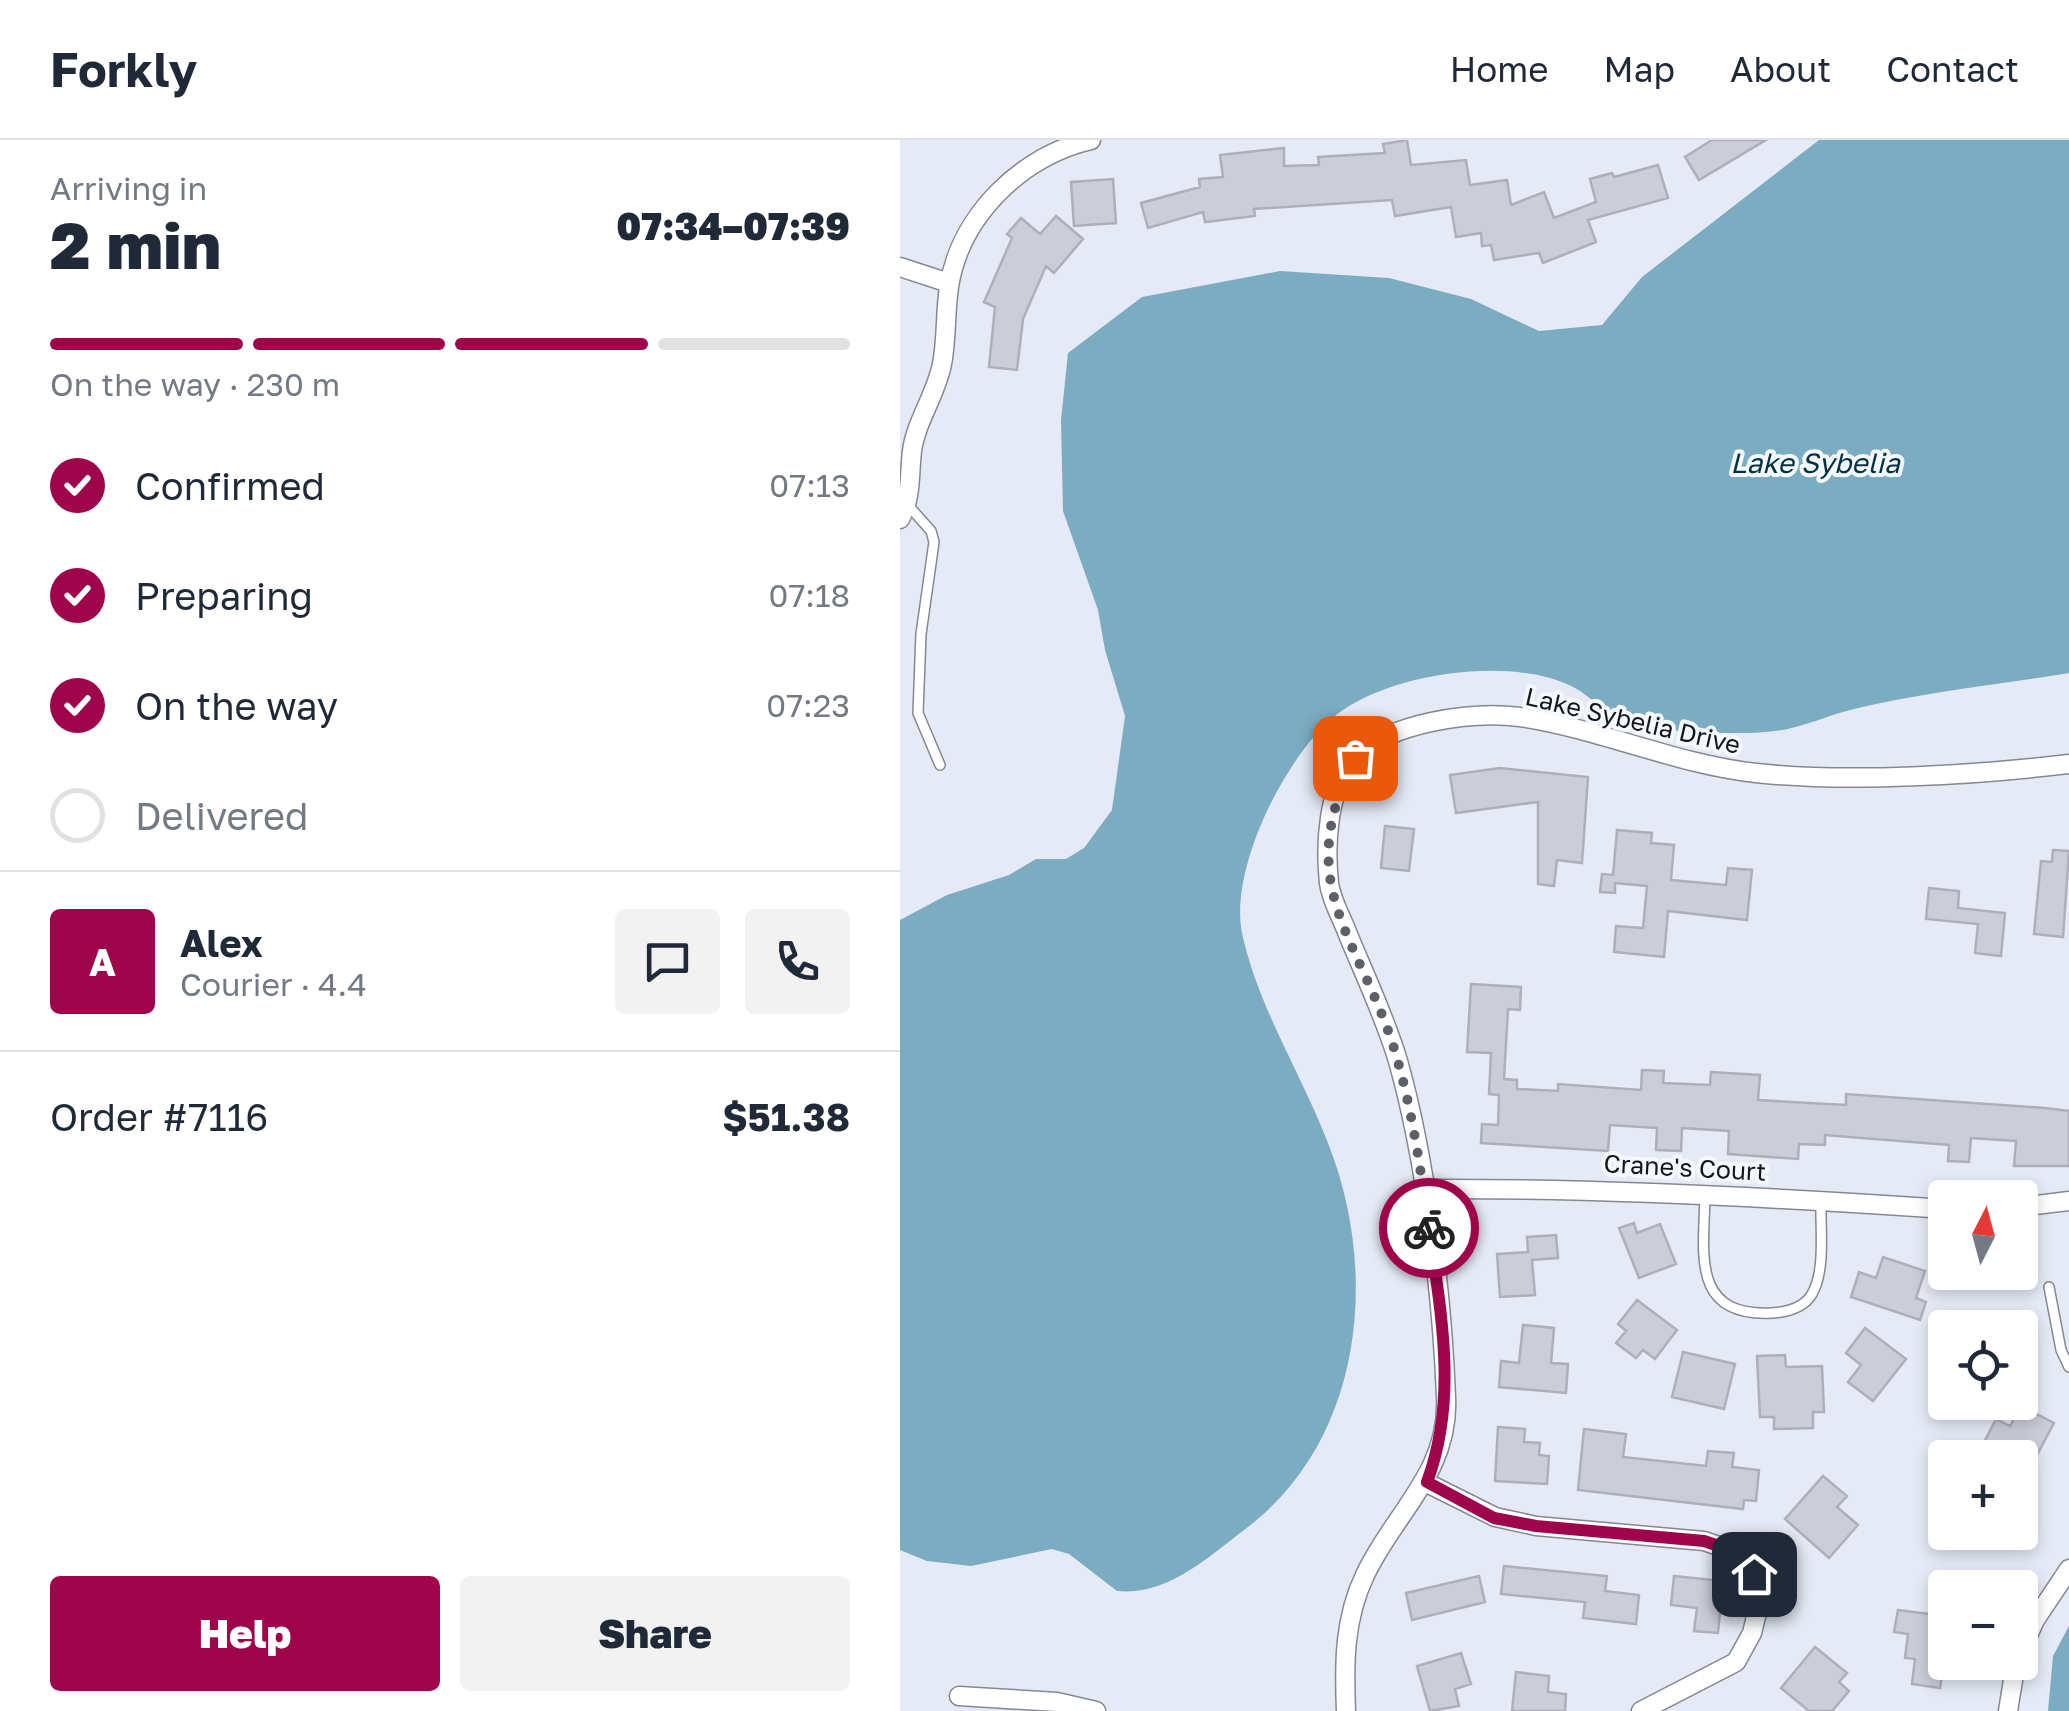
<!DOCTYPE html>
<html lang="en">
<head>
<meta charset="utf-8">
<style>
  body { margin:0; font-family:"Golos Text",sans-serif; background:#f2f2f3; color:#1f2937; height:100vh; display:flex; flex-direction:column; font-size:38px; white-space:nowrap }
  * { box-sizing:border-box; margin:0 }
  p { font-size:32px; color:#747a83 }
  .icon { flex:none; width:55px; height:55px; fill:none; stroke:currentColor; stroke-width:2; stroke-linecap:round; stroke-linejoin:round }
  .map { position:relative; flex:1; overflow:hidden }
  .details { display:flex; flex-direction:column; background:#fff; width:900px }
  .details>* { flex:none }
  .needle { width:65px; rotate:6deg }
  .fabs { position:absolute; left:1028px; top:1040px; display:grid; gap:20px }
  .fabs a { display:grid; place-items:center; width:110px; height:110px; border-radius:10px; background:#fff; box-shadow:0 5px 15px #0003; font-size:50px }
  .pin { position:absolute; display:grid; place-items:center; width:85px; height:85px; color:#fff; margin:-42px; border-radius:20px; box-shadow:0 5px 15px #0006 }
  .courier { position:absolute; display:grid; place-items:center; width:100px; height:100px; margin:-50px; border:8px solid #9f054b; border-radius:50%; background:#fff; color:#222; box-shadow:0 2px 12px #0007 }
  .summary em { font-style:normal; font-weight:800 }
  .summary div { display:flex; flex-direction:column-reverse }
  .summary { display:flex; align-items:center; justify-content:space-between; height:170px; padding:0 50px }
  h1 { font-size:65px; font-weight:800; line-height:75px }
  .bar { display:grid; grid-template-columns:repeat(4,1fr); gap:15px 10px; align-content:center; height:120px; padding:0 50px }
  .bar i { height:12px; border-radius:8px; background:#e0e1e3 }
  .bar .active { background:#9f054b }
  .bar p { grid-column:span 4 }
  .line { display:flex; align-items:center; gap:25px; padding:0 50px; border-top:2px solid #e0e1e3 }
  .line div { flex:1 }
  .round { display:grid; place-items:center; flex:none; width:105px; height:105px; border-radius:10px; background:#f2f2f3 }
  ol { padding:0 50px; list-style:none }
  li { display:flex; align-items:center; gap:30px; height:110px }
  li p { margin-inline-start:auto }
  li .icon { padding:10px; border-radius:50%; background:#9f054b; color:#fff; stroke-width:4 }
  li:last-child { color:#747a83 }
  li i { width:55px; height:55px; border:5px solid #e0e1e3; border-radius:50% }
  .primary-button { display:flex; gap:20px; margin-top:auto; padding:20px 50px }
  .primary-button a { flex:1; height:115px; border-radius:10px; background:#9f054b; color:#fff; font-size:40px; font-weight:800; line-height:115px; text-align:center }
  .primary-button a+a { background:#f2f2f3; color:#1f2937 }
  header { display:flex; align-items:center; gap:60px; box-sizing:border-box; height:140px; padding:0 50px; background:#fff; border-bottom:2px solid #e0e1e3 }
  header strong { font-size:48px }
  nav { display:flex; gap:55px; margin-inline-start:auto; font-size:35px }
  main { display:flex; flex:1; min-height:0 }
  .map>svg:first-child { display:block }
  .water { fill:#7cacc2 }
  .building { fill:#cdcdd9; stroke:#afafbb; stroke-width:2.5 }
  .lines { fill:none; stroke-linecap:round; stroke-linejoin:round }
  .lane-casing { stroke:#848893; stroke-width:12 }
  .street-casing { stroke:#848893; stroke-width:21 }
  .lane { stroke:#fff; stroke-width:9 }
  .street { stroke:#fff; stroke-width:18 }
  .done { stroke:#5d6067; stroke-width:10; stroke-dasharray:0 18 }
  .route { stroke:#9f054b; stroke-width:12 }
  .labels { text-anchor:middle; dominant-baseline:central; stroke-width:8; stroke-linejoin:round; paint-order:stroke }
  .street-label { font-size:25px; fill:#14161a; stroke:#f4f8ff }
  .water-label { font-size:28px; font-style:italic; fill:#043141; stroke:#f4f8ff }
</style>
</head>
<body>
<header>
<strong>Forkly</strong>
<nav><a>Home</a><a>Map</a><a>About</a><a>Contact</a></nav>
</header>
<main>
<section class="details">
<div class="summary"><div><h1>2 min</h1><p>Arriving in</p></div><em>07:34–07:39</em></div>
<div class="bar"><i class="active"></i><i class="active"></i><i class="active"></i><i></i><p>On the way · 230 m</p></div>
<ol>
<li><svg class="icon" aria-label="check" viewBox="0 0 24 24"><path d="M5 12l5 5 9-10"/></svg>Confirmed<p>07:13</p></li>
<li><svg class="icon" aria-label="check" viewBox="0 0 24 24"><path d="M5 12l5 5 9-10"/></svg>Preparing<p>07:18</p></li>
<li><svg class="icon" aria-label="check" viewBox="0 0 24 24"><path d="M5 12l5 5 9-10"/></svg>On the way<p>07:23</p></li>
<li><i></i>Delivered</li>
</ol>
<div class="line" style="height:180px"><b class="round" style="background:#9f054b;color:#fff">A</b><div><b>Alex</b><p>Courier · 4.4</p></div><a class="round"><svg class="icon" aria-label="chat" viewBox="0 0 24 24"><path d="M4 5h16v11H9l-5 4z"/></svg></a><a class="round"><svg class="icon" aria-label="phone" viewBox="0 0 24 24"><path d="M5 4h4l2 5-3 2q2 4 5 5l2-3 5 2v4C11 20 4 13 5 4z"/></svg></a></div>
<div class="line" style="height:130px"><div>Order #7116</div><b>$51.38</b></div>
<div class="primary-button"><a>Help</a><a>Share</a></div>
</section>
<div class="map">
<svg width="1169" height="1571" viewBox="0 0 1169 1571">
  <rect width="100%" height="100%" fill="#e5eaf6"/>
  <path class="water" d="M919 0H1169V533C1098 545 1024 552 954 569 928 575 902 588 875 591 833 596 782 591 739 588 712 585 695 557 671 546 610 516 490 533 436 575 386 615 329 728 342 793 358 867 401 933 428 1003 480 1134 463 1302 344 1390 307 1418 267 1456 217 1451L169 1414 152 1409 71 1426 27 1421 0 1410V780L47 755 109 735 136 719H166L184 708 212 670 225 576 205 510 198 470 163 371 161 280 168 213 242 157 380 131 489 138 571 159 639 191 702 185 742 137Z
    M1169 1486V1571H1148L1153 1516Z"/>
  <path class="building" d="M507 0 511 25 566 20 570 45 607 40 611 65 644 52 654 78 696 62 690 39 712 33 714 37 758 25 768 58 688 80 696 102 643 123 639 113 594 120 591 105 582 106 581 93 556 97 551 67 495 76 492 60 354 69 355 76 305 82 303 72 248 88 241 63 300 47 299 39 323 37 320 15 384 8V26L419 25 418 17 485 13 483 4Z
    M812 0H866L799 40 785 17Z
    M213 39 216 83 174 86 171 42Z
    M156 76 183 99 154 133 146 126 123 179 117 230 89 227 95 167 84 162 112 98 107 94 121 78 140 94Z
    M600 628 688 637 682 723 657 720 654 746 638 744V662L556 673 550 635Z
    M485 686 514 689 509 731 481 728Z
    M717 690 752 693 751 703 774 705 771 740 826 745 828 728 852 730 847 780 768 771 764 817 714 812 716 786 743 788 747 746 715 743V753L700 752 702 734 713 735Z
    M1153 710 1169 711 1163 797 1134 794 1141 721 1152 722Z
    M1029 748 1059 751 1058 768 1105 773 1101 816 1075 813 1078 784 1026 779Z
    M571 844 621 847 620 870 608 869 604 939 617 940V949L658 951V944L741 950 742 930 764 931 763 943 810 945 811 932 860 935 858 960 946 965V954L1145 968 1169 971V1026H1114L1116 1001 1071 998 1069 1022 1048 1021 1049 1005 925 995V1005L899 1004 898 1019 828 1014 829 991 782 988 781 1011 756 1010 757 988 710 985 708 1011 581 1003 582 984 598 985 599 955 589 954 591 913 567 912Z
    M734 1083 737 1093 760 1084 776 1124 739 1138 719 1088Z
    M656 1095 658 1118 632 1120 635 1155 600 1157 597 1114 628 1112 627 1097Z
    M983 1117 1025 1131 1016 1158 1026 1162 1020 1180 951 1157 959 1132 976 1138Z
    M737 1160 777 1190 755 1219 743 1210 736 1218 716 1203 726 1191 718 1184Z
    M623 1185 654 1188 651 1223 668 1224 666 1253 599 1247 601 1221 619 1223Z
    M965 1188 1006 1219 973 1261 948 1242 961 1225 946 1213Z
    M783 1212 835 1224 824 1269 772 1257Z
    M885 1215 886 1227 922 1226 924 1272H913V1288L874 1289V1277H860L857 1216Z
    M1121 1266 1154 1283 1120 1347V1318H1076L1096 1279 1110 1286Z
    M598 1287 625 1289 624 1302 640 1303 639 1315 649 1316 647 1344 595 1341Z
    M684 1289 726 1294 723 1317 806 1326 808 1311 834 1313 832 1327 859 1330 856 1361 844 1360 843 1369 678 1350Z
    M923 1336 947 1356 937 1367 958 1385 929 1418 885 1379Z
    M604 1426 707 1436 705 1451 739 1455 736 1484 683 1478 685 1462 601 1454Z
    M579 1436 585 1462 512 1480 506 1453Z
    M774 1436 823 1441 818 1493 794 1491 797 1468 771 1465Z
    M998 1470 1045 1476V1522H1052L1050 1537 1042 1536 1040 1548 1012 1544 1015 1519 1005 1518 1008 1494 994 1492Z
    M915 1507 947 1533 939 1542 949 1551 932 1571H909L881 1548Z
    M561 1513 571 1544 555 1549 559 1566 530 1571 517 1526Z
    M616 1532 649 1536 648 1552 666 1554 665 1571H612Z"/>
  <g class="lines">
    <g class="lane-casing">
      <path id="lane" d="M7 364 31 391 34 402 21 494 18 573 40 625
        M805 1054C804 1113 790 1177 872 1173 887 1172 904 1168 912 1154 926 1130 920 1087 921 1060
        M1149 1147 1161 1210 1169 1227"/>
    </g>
    <g class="street-casing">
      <path id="street" d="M0 127 49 143
        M0 379C12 356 9 336 12 311 16 281 36 255 42 224 47 199 45 172 49 147 60 75 123 15 191 0
        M523 1049C698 1048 871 1057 1045 1069
        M1120 1067 1169 1061
        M527 1343 595 1377 636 1386 804 1401 839 1413 854 1434 859 1464 852 1493 836 1522 741 1571
        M1120 1513 1135 1480 1169 1429
        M59 1556 157 1562 196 1571
        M446 1571C444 1523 444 1479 465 1435 494 1373 550 1332 546 1257 542 1154 526 1020 498 921 485 877 464 834 447 792 441 776 431 760 429 743 425 705 427 648 455 618 489 582 573 571 620 577 700 589 775 624 856 633 949 643 1076 635 1169 624
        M1108 1571 1116 1522"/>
    </g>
    <use href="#lane" class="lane"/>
    <use href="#street" class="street"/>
  </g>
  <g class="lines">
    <path class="done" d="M455 618C388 750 465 801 498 922 513 975 521 1033 529 1088"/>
    <path class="route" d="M529 1088C541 1174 558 1259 527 1342L594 1378 636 1386 804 1401 840 1413 854 1434"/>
  </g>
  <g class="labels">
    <g class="street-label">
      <text transform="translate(733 580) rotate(13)">Lake Sybelia Drive</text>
      <text transform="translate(785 1027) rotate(3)">Crane's Court</text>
    </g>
    <g class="water-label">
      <text x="915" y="322">Lake Sybelia</text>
    </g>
  </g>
</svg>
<div class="fabs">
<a><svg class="needle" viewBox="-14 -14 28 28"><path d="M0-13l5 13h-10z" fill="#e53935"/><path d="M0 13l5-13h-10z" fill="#747a83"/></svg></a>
<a><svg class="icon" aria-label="locate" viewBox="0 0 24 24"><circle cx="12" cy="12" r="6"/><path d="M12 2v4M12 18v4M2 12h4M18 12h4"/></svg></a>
<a>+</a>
<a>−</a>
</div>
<div class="pin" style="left:455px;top:618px;background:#ea580c"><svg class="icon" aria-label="bag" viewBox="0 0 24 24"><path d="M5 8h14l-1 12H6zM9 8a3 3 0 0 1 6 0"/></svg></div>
<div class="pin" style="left:854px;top:1434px;background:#1f2937"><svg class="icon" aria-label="home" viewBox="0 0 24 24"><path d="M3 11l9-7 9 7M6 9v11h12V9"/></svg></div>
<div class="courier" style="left:529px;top:1088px"><svg class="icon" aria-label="bike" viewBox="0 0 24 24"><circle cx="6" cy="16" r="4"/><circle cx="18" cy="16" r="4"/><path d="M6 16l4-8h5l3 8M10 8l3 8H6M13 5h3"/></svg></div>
</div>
</main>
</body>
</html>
